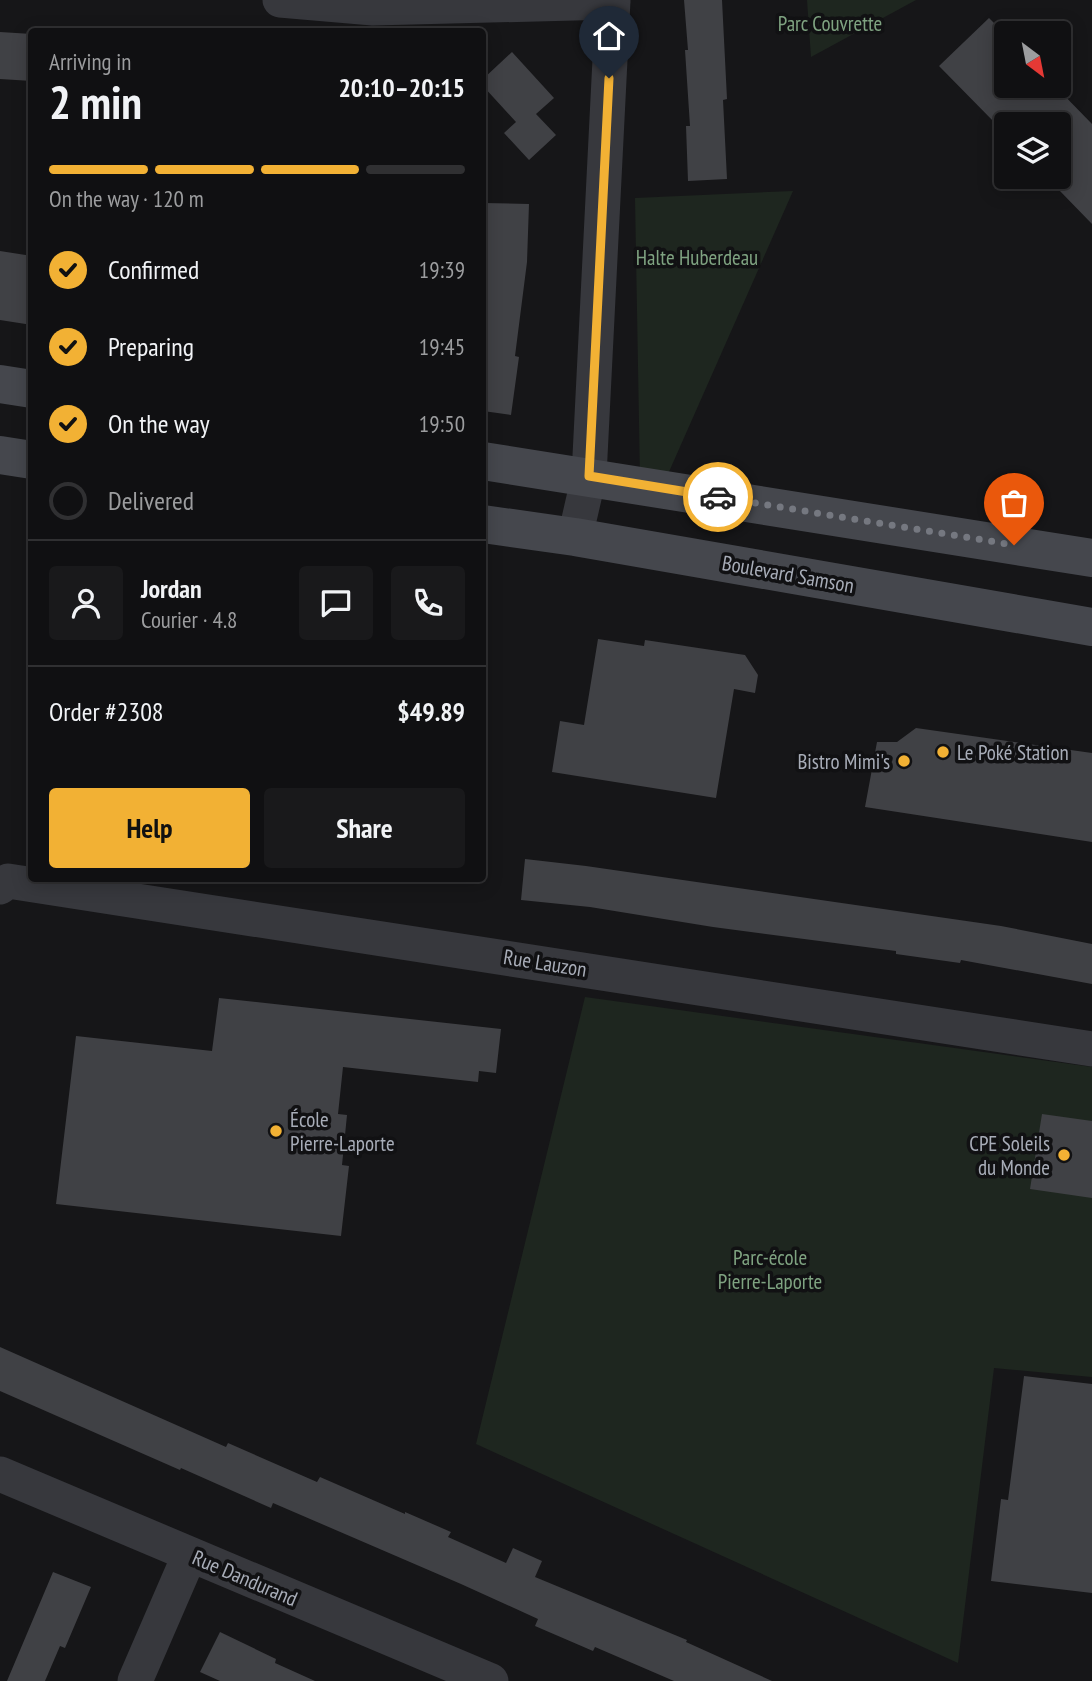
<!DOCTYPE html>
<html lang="en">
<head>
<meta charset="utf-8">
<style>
  body { margin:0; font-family:"PT Sans Narrow",sans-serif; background:#19191b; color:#f1f3f6; height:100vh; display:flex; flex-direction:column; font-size:26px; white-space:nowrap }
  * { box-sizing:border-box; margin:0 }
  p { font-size:23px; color:#9c9d9f }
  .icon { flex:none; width:38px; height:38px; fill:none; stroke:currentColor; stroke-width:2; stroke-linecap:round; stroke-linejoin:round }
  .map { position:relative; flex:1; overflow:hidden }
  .sheet { position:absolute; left:28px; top:28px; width:458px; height:854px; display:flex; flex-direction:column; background:#101012; border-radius:7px; box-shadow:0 4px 18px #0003,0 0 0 2px #303032 }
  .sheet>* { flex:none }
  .needle { width:46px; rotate:148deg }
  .controls { position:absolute; left:994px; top:21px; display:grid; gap:14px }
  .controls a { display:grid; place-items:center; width:77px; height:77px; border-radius:7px; background:#101012; box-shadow:0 4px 18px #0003,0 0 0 2px #303032; font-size:35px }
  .pin { position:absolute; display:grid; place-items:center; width:60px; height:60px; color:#fff; margin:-72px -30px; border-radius:50% 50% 50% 0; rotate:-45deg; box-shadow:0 0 7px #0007 }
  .pin .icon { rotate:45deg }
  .courier { position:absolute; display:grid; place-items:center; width:70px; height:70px; margin:-35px; border:5px solid #f2b134; border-radius:50%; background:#fff; color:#222; box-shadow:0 2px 9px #0007 }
  .summary em { font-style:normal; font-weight:600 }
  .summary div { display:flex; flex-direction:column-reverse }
  .summary { display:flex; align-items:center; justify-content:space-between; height:119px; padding:0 21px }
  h1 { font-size:46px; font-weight:600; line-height:52px }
  .bar { display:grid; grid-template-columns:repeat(4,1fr); gap:10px 7px; align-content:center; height:84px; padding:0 21px }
  .bar i { height:9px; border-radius:5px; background:#303032 }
  .bar .active { background:#f2b134 }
  .bar p { grid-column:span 4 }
  .line { display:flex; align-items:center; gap:18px; padding:0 21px; border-top:2px solid #303032 }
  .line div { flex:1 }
  .round { display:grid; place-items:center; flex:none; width:74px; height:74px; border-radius:7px; background:#19191b }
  ol { padding:0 21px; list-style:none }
  li { display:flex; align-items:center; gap:21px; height:77px }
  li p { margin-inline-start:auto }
  li .icon { padding:7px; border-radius:50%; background:#f2b134; color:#111; stroke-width:4 }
  li:last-child { color:#9c9d9f }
  li i { width:38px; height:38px; border:4px solid #303032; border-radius:50% }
  .button { display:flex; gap:14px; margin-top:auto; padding:14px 21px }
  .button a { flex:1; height:80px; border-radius:7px; background:#f2b134; color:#111; font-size:28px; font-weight:600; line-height:80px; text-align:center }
  .button a+a { background:#19191b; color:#f1f3f6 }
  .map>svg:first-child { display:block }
  .green { fill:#1e261f }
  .building { fill:#404145 }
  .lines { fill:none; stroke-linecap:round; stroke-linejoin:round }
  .street { stroke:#37383d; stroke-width:35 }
  .secondary { stroke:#45474d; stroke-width:38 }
  .done { stroke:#757880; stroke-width:7; stroke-dasharray:0 12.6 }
  .route { stroke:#f2b134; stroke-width:9 }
  .poi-dot { fill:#f2b134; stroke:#111113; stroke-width:2.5 }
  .labels { text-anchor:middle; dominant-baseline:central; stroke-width:7; stroke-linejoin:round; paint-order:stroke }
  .park-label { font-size:21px; fill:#7fa381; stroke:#111113 }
  .street-label { font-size:21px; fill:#a8adb8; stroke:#111113 }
  .poi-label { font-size:21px; fill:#a8adb8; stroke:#111113; text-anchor:start }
</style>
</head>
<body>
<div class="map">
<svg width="1092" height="1681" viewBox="0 0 1092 1681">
  <rect width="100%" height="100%" fill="#161618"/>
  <path class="green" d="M807 0H916L811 57Z
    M793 191 668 474 640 478 635 198Z
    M585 997 1092 1067V1377L994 1368 958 1663 476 1444Z"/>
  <path class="building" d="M684 0H722L727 99 723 100 727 179 688 181 686 126H690L685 50H688Z
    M989 18 1006 35V86H1055L1092 124V224L1059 190V124H996L939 66Z
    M0 32 32 34V81L0 79Z
    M512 52 554 98 536 114 556 135 529 160 504 133 516 122 483 86V79Z
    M483 203 529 204 527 262 515 356 519 357 511 415 483 411V300L487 262 483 261Z
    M0 251 32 256V325L0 320Z
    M598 639 644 646 645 640 745 655 758 675 755 693 734 689 716 798 552 772 560 721 584 725Z
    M916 728 1092 753V842L865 807 877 742H897Z
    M525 859 586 866 1001 926 1092 944V984L961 960 960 963 896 954V951L713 927 590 907 521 900Z
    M219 998 501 1029 496 1073 479 1071 478 1082 343 1067 338 1114 347 1115 342 1165 349 1166 341 1236 56 1204 76 1036 212 1051Z
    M1042 1114 1092 1121V1198L1030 1189Z
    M0 1347 226 1447 228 1443 317 1482 320 1477 405 1514V1512L451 1532 448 1537 506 1563 513 1548 542 1561 535 1577 687 1640 686 1642 772 1681H674L595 1647 593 1651 535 1626 538 1619 461 1584 273 1503 271 1508 181 1468 180 1470 0 1391Z
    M1024 1376 1092 1384V1593L991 1581 1001 1499 1008 1500Z
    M53 1572 91 1587 65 1648 60 1646 45 1681H7Z
    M220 1632 276 1659 275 1663 315 1681H220L200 1672Z"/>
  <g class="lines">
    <path class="street" d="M280 0 373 8 613 2
      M575 537 589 476 613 0
      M0 887 8 881 1092 1049
      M0 1474 491 1681
      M135 1681 190 1554"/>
    <path class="secondary" d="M0 384 32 389
      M0 455 32 460
      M483 461 1092 558
      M483 524 575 537 1092 627"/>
  </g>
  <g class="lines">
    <path class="done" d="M718 497 1014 545"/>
    <path class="route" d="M609 78 589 476 718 497"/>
  </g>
  <g class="poi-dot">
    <circle cx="943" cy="752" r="7"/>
    <circle cx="904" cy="761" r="7"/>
    <circle cx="276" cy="1131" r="7"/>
    <circle cx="1064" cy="1155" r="7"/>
  </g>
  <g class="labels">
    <g class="park-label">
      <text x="830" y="23">Parc Couvrette</text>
      <text x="697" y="257">Halte Huberdeau</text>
      <text x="770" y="1257">Parc-école<tspan x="770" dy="24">Pierre-Laporte</tspan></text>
    </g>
    <g class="street-label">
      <text transform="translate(788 574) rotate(10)">Boulevard Samson</text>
      <text transform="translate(545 963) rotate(9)">Rue Lauzon</text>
      <text transform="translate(245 1578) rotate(23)">Rue Dandurand</text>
    </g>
    <g class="poi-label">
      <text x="957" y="752">Le Poké Station</text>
      <text x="890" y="761" text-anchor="end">Bistro Mimi's</text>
      <text x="290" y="1119">École<tspan x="290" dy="24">Pierre-Laporte</tspan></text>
      <text x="1050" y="1143" text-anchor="end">CPE Soleils<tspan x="1050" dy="24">du Monde</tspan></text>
    </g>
  </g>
</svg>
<div class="controls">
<a><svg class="needle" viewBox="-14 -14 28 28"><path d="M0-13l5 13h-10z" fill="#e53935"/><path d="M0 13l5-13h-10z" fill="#9c9d9f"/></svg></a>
<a><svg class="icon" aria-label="layers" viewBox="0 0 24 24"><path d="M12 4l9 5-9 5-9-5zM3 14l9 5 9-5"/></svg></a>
</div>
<div class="pin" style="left:1014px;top:545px;background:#ea580c"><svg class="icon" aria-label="bag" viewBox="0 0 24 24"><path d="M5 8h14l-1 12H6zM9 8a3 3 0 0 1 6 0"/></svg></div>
<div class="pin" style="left:609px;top:78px;background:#1f2937"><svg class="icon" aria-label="home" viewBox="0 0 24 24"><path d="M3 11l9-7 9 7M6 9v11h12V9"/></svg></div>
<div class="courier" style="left:718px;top:497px"><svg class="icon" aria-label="car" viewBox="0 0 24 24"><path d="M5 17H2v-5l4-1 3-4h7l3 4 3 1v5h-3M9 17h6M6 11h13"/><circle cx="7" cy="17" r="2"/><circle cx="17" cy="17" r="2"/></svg></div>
<section class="sheet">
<div class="summary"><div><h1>2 min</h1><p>Arriving in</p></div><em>20:10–20:15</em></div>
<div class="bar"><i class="active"></i><i class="active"></i><i class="active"></i><i></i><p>On the way · 120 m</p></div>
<ol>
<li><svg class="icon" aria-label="check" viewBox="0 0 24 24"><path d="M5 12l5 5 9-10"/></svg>Confirmed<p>19:39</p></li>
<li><svg class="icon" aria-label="check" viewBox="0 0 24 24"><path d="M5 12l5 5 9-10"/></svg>Preparing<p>19:45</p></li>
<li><svg class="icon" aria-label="check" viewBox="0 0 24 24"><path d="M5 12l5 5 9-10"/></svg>On the way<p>19:50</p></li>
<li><i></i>Delivered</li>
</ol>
<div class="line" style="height:126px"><a class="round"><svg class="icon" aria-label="person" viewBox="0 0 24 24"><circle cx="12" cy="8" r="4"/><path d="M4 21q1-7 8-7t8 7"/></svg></a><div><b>Jordan</b><p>Courier · 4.8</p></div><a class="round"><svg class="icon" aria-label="chat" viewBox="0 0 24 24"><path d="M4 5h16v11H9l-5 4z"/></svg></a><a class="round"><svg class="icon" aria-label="phone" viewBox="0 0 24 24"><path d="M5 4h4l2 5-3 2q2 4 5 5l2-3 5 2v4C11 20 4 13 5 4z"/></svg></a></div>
<div class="line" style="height:91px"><div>Order #2308</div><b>$49.89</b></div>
<div class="button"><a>Help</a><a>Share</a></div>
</section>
</div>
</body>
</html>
